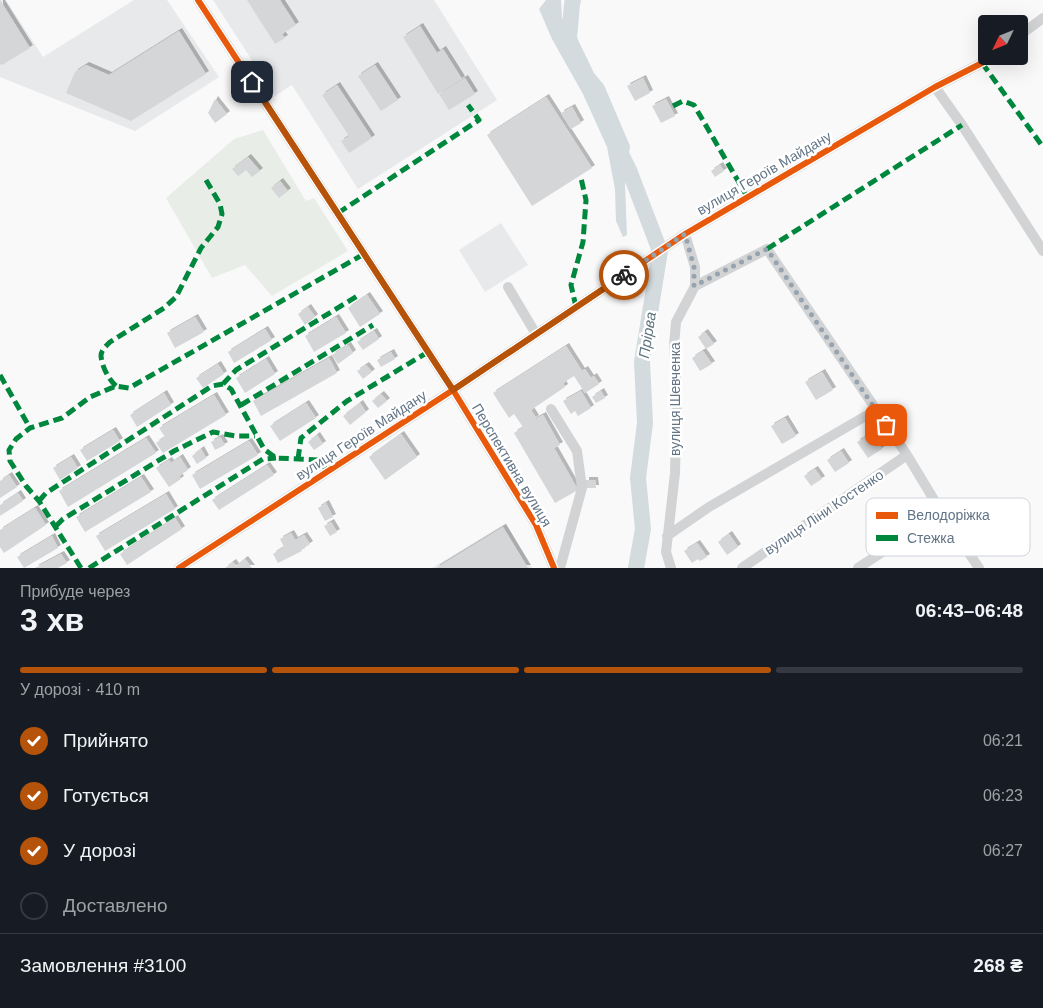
<!DOCTYPE html>
<html lang="uk">
<head>
<meta charset="utf-8">
<style>
  body { margin:0; font-family:Arial,sans-serif; background:#20242c; color:#f1f3f6; height:100vh; display:flex; flex-direction:column; font-size:19px; white-space:nowrap }
  * { box-sizing:border-box; margin:0 }
  p { font-size:16px; color:#9ea1a6 }
  .icon { flex:none; width:28px; height:28px; fill:none; stroke:currentColor; stroke-width:2; stroke-linecap:round; stroke-linejoin:round }
  .map { position:relative; height:568px; overflow:hidden }
  .details { display:flex; flex-direction:column; background:#171b24; flex:1 }
  .details>* { flex:none }
  .needle { width:32px; rotate:227deg }
  .tools { position:absolute; left:978px; top:15px; display:grid; gap:10px }
  .tools a { display:grid; place-items:center; width:50px; height:50px; border-radius:5px; background:#171b24; box-shadow:0 5px 20px #0002; font-size:25px }
  .pin { position:absolute; display:grid; place-items:center; width:42px; height:42px; color:#fff; margin:-21px; border-radius:10px; box-shadow:0 2px 8px #0006 }
  .courier { position:absolute; display:grid; place-items:center; width:50px; height:50px; margin:-25px; border:4px solid #b45309; border-radius:50%; background:#fff; color:#222; box-shadow:0 1px 6px #0007 }
  .headline em { font-style:normal; font-weight:800 }
  .headline div { display:flex; flex-direction:column-reverse }
  .headline { display:flex; align-items:center; justify-content:space-between; height:85px; padding:0 20px }
  h1 { font-size:32px; font-weight:800; line-height:38px }
  .bar { display:grid; grid-template-columns:repeat(4,1fr); gap:8px 5px; align-content:center; height:60px; padding:0 20px }
  .bar i { height:6px; border-radius:4px; background:#363941 }
  .bar .on { background:#b45309 }
  .bar p { grid-column:span 4 }
  .line { display:flex; align-items:center; gap:12px; padding:0 20px; border-top:1px solid #363941 }
  .line div { flex:1 }
  ol { padding:0 20px; list-style:none }
  li { display:flex; align-items:center; gap:15px; height:55px }
  li p { margin-inline-start:auto }
  li .icon { padding:5px; border-radius:50%; background:#b45309; color:#fff; stroke-width:4 }
  li:last-child { color:#9ea1a6 }
  li i { width:28px; height:28px; border:2px solid #363941; border-radius:50% }
  .map>svg:first-child { display:block }
  .built { fill:#e7e9ea }
  .green { fill:#e8ede7 }
  .water { fill:#d3dbde }
  .lines { fill:none; stroke-linecap:round; stroke-linejoin:round }
  .river { stroke:#d3dbde; stroke-width:16 }
  .building { fill:#d5d6d8; filter:url(#shadow) }
  .minor { stroke:#d2d3d4; stroke-width:10 }
  .quiet { stroke:#00873e; stroke-width:5; stroke-dasharray:10 5; stroke-linecap:butt }
  .cycleway-casing { stroke:#fff; stroke-width:9 }
  .cycleway { stroke:#e8590c; stroke-width:6 }
  .done { stroke:#97a3ae; stroke-width:5; stroke-dasharray:0 9 }
  .route { stroke:#b45309; stroke-width:6 }
  .labels { text-anchor:middle; dominant-baseline:central; stroke-width:5; stroke-linejoin:round; paint-order:stroke }
  .street-label { font-size:14px; fill:#627486; stroke:#fff }
  .water-label { font-size:15px; font-style:italic; fill:#5d747e; stroke:#fff }
  .key { fill:#fff; stroke:#d0d5db; stroke-width:1 }
  .key-label { font-size:14px; fill:#627486 }
</style>
</head>
<body>
<div class="map">
<svg width="1043" height="568" viewBox="0 0 1043 568">
  <defs>
    <filter id="shadow"><feDropShadow dx="3" dy="-3" stdDeviation="0" flood-color="#0004"/></filter>
  </defs>
  <rect width="100%" height="100%" fill="#f9f9f9"/>
  <path class="built" d="M0 0H6L43 57 134 0H167L219 77 135 131 0 77Z
    M213 0H434L497 100 358 189 292 85 275 96Z
    M501 223 528 265 485 292 459 250Z
    M506 523 532 568H432Z"/>
  <path class="green" d="M263 130 306 201 314 198 348 251 272 296 245 265 212 278 166 198 234 139Z"/>
  <path class="water" d="M546 0H561L562 18 581 46 594 73 604 85 630 146 625 185 627 235 623 237 616 221 615 189 607 147 583 94 552 39 539 9Z"/>
  <g class="lines">
    <path class="river" d="M573 49 569 38 572 4 573 0
      M618 148 629 170 660 251 642 362 645 423 638 478 643 529 636 568"/>
  </g>
  <path class="building" d="M0 0 30 48 2 65 0 64Z
    M247 0H280L296 25 282 34 285 38 275 44Z
    M420 26 437 53 443 49 462 79 438 94 403 37Z
    M179 31 206 74 131 121 66 93 75 72 86 65 109 75Z
    M375 65 398 100 381 111 358 76Z
    M465 78 475 94 449 110 439 94Z
    M643 78 650 93 635 101 627 86Z
    M337 85 372 138 349 153 341 141 349 136 322 95Z
    M546 97 592 168 532 206 487 135Z
    M215 99 227 114 215 123 208 113Z
    M666 99 675 116 661 123 652 106Z
    M572 107 581 123 571 129 561 113Z
    M248 157 260 171 252 177 246 170 238 176 232 169Z
    M720 165 724 171 715 177 711 171Z
    M280 181 288 191 279 198 271 188Z
    M367 295 380 314 360 327 348 308Z
    M308 307 315 317 305 325 298 314Z
    M195 317 204 332 175 348 167 333Z
    M336 317 346 333 314 352 305 336Z
    M265 329 272 340 234 363 228 352Z
    M374 331 379 339 363 350 357 342Z
    M705 332 714 344 706 349 698 337Z
    M348 345 353 353 338 364 332 355Z
    M566 346 582 371 585 369 591 378 594 376 599 384 585 393 574 376 563 383 565 387 531 410 536 418 526 424 543 415 560 445 554 448 578 490 555 503 514 433 523 427 514 414 509 418 493 393Z
    M703 351 712 364 700 371 692 358Z
    M391 352 395 359 381 367 377 360Z
    M329 358 337 373 261 416 253 401Z
    M266 359 275 374 245 393 236 378Z
    M218 364 224 374 203 388 196 378Z
    M366 365 372 372 363 379 357 371Z
    M822 372 833 390 816 400 805 382Z
    M581 391 591 408 578 416 575 411 571 414 563 401Z
    M601 391 605 398 596 403 592 397Z
    M164 393 171 405 137 427 130 415Z
    M381 394 387 401 378 408 372 401Z
    M214 395 226 415 163 453 156 443 165 437 159 428Z
    M306 403 316 418 280 441 270 426Z
    M360 403 366 412 350 425 343 416Z
    M785 418 796 436 782 444 771 426Z
    M113 430 120 441 87 461 80 450Z
    M872 433 882 449 868 458 857 442Z
    M401 434 417 457 385 480 369 457Z
    M317 435 323 444 314 450 308 442Z
    M220 437 225 445 215 450 211 442Z
    M146 438 156 453 68 507 59 491Z
    M249 441 258 455 200 489 192 475Z
    M201 449 206 458 197 464 192 456Z
    M841 451 849 463 835 472 827 460Z
    M71 457 78 468 60 480 53 468Z
    M180 457 188 470 179 476 181 479 169 487 156 468 169 460 171 463Z
    M267 465 274 475 219 510 212 500Z
    M815 469 822 479 811 486 804 476Z
    M9 475 17 487 0 498V481Z
    M141 477 151 492 85 532 76 517Z
    M586 480H595L596 488H586Z
    M18 493 23 501 0 516V505Z
    M166 494 175 509 105 551 96 536Z
    M326 503 333 517 325 521 318 508Z
    M35 508 46 525 4 553 0 547V530Z
    M175 518 182 529 127 565 120 554Z
    M331 522 337 532 330 536 324 526Z
    M503 527 528 568H436Z
    M291 533 295 540 304 535 310 544 301 550 302 551 278 563 273 554 284 547 280 539Z
    M729 534 738 547 727 555 718 542Z
    M52 536 58 548 24 568 17 557Z
    M697 543 707 557 700 561 698 559 692 563 684 551Z
    M61 554 67 563 58 568H35Z
    M245 559 252 568H225L233 562 236 566Z"/>
  <g class="lines">
    <path class="minor" d="M198 0 453 390 536 525 554 568
      M1019 36 1043 18
      M935 87 962 125 1043 251
      M695 286 767 249 907 455 942 513 979 568
      M508 287 536 334
      M551 409 577 451 582 488 560 568
      M667 536 709 507 876 410
      M179 568 453 390 685 234 935 87 982 63 992 56
      M671 568 666 552 675 473 677 394 674 346 676 322 695 286V267L685 234
      M742 568 907 455
      M858 568 942 513"/>
    <path class="quiet" d="M982 63 1043 147
      M673 106 683 101 694 105 748 198
      M338 213 479 120 468 105
      M767 249 962 125
      M576 307 571 285 583 242 586 200 581 178
      M0 375 30 428
      M223 384 236 370 359 295
      M116 386C109 380 102 367 101 356 101 350 106 346 110 342L164 308 176 297 201 248 218 227 222 214 220 204 206 180
      M241 405 373 325
      M298 459 301 438 347 401 428 352
      M39 501 46 493 212 386 223 384 231 389 264 449 276 458 318 460 328 471
      M56 526 63 519 174 451 213 432 236 436H255
      M81 568 39 501 26 486 10 461 9 450 16 439 30 428 62 418 90 397 116 386 129 388 364 254
      M89 568 263 459 276 458"/>
    <g class="cycleway-casing">
      <path id="cycleway" d="M198 0 453 390 536 525 554 568
        M179 568 453 390 685 234 935 87 982 63 992 56"/>
    </g>
    <use href="#cycleway" class="cycleway"/>
  </g>
  <g class="lines">
    <path class="done" d="M624 275 685 234 694 267V286L767 249 886 425"/>
    <path class="route" d="M252 82 453 390 624 275"/>
  </g>
  <g class="labels">
    <g class="street-label">
      <text transform="translate(764 173) rotate(-30)">вулиця Героїв Майдану</text>
      <text transform="translate(675 399) rotate(-90)">вулиця Шевченка</text>
      <text transform="translate(361 435) rotate(-33)">вулиця Героїв Майдану</text>
      <text transform="translate(512 465) rotate(59)">Перспективна вулиця</text>
      <text transform="translate(824 512) rotate(-34)">вулиця Ліни Костенко</text>
    </g>
    <g class="water-label">
      <text transform="translate(647 335) rotate(-81)">Прірва</text>
    </g>
  </g>
  <rect x="866" y="498" width="164" height="58" rx="8" class="key"/>
  <rect x="876" y="512" width="22" height="7" fill="#e8590c"/>
  <rect x="876" y="535" width="22" height="6" fill="#00873e"/>
  <g class="key-label">
    <text x="907" y="520">Велодоріжка</text>
    <text x="907" y="543">Стежка</text>
  </g>
</svg>
<div class="tools">
<a><svg class="needle" viewBox="-14 -14 28 28"><path d="M0-13l5 13h-10z" fill="#e53935"/><path d="M0 13l5-13h-10z" fill="#9ea1a6"/></svg></a>
</div>
<div class="pin" style="left:886px;top:425px;background:#ea580c"><svg class="icon" aria-label="bag" viewBox="0 0 24 24"><path d="M5 8h14l-1 12H6zM9 8a3 3 0 0 1 6 0"/></svg></div>
<div class="pin" style="left:252px;top:82px;background:#1f2937"><svg class="icon" aria-label="home" viewBox="0 0 24 24"><path d="M3 11l9-7 9 7M6 9v11h12V9"/></svg></div>
<div class="courier" style="left:624px;top:275px"><svg class="icon" aria-label="bike" viewBox="0 0 24 24"><circle cx="6" cy="16" r="4"/><circle cx="18" cy="16" r="4"/><path d="M6 16l4-8h5l3 8M10 8l3 8H6M13 5h3"/></svg></div>
</div>
<section class="details">
<div class="headline"><div><h1>3 хв</h1><p>Прибуде через</p></div><em>06:43–06:48</em></div>
<div class="bar"><i class="on"></i><i class="on"></i><i class="on"></i><i></i><p>У дорозі · 410 m</p></div>
<ol>
<li><svg class="icon" aria-label="check" viewBox="0 0 24 24"><path d="M5 12l5 5 9-10"/></svg>Прийнято<p>06:21</p></li>
<li><svg class="icon" aria-label="check" viewBox="0 0 24 24"><path d="M5 12l5 5 9-10"/></svg>Готується<p>06:23</p></li>
<li><svg class="icon" aria-label="check" viewBox="0 0 24 24"><path d="M5 12l5 5 9-10"/></svg>У дорозі<p>06:27</p></li>
<li><i></i>Доставлено</li>
</ol>
<div class="line" style="height:65px"><div>Замовлення #3100</div><b>268 ₴</b></div>
</section>
</body>
</html>
